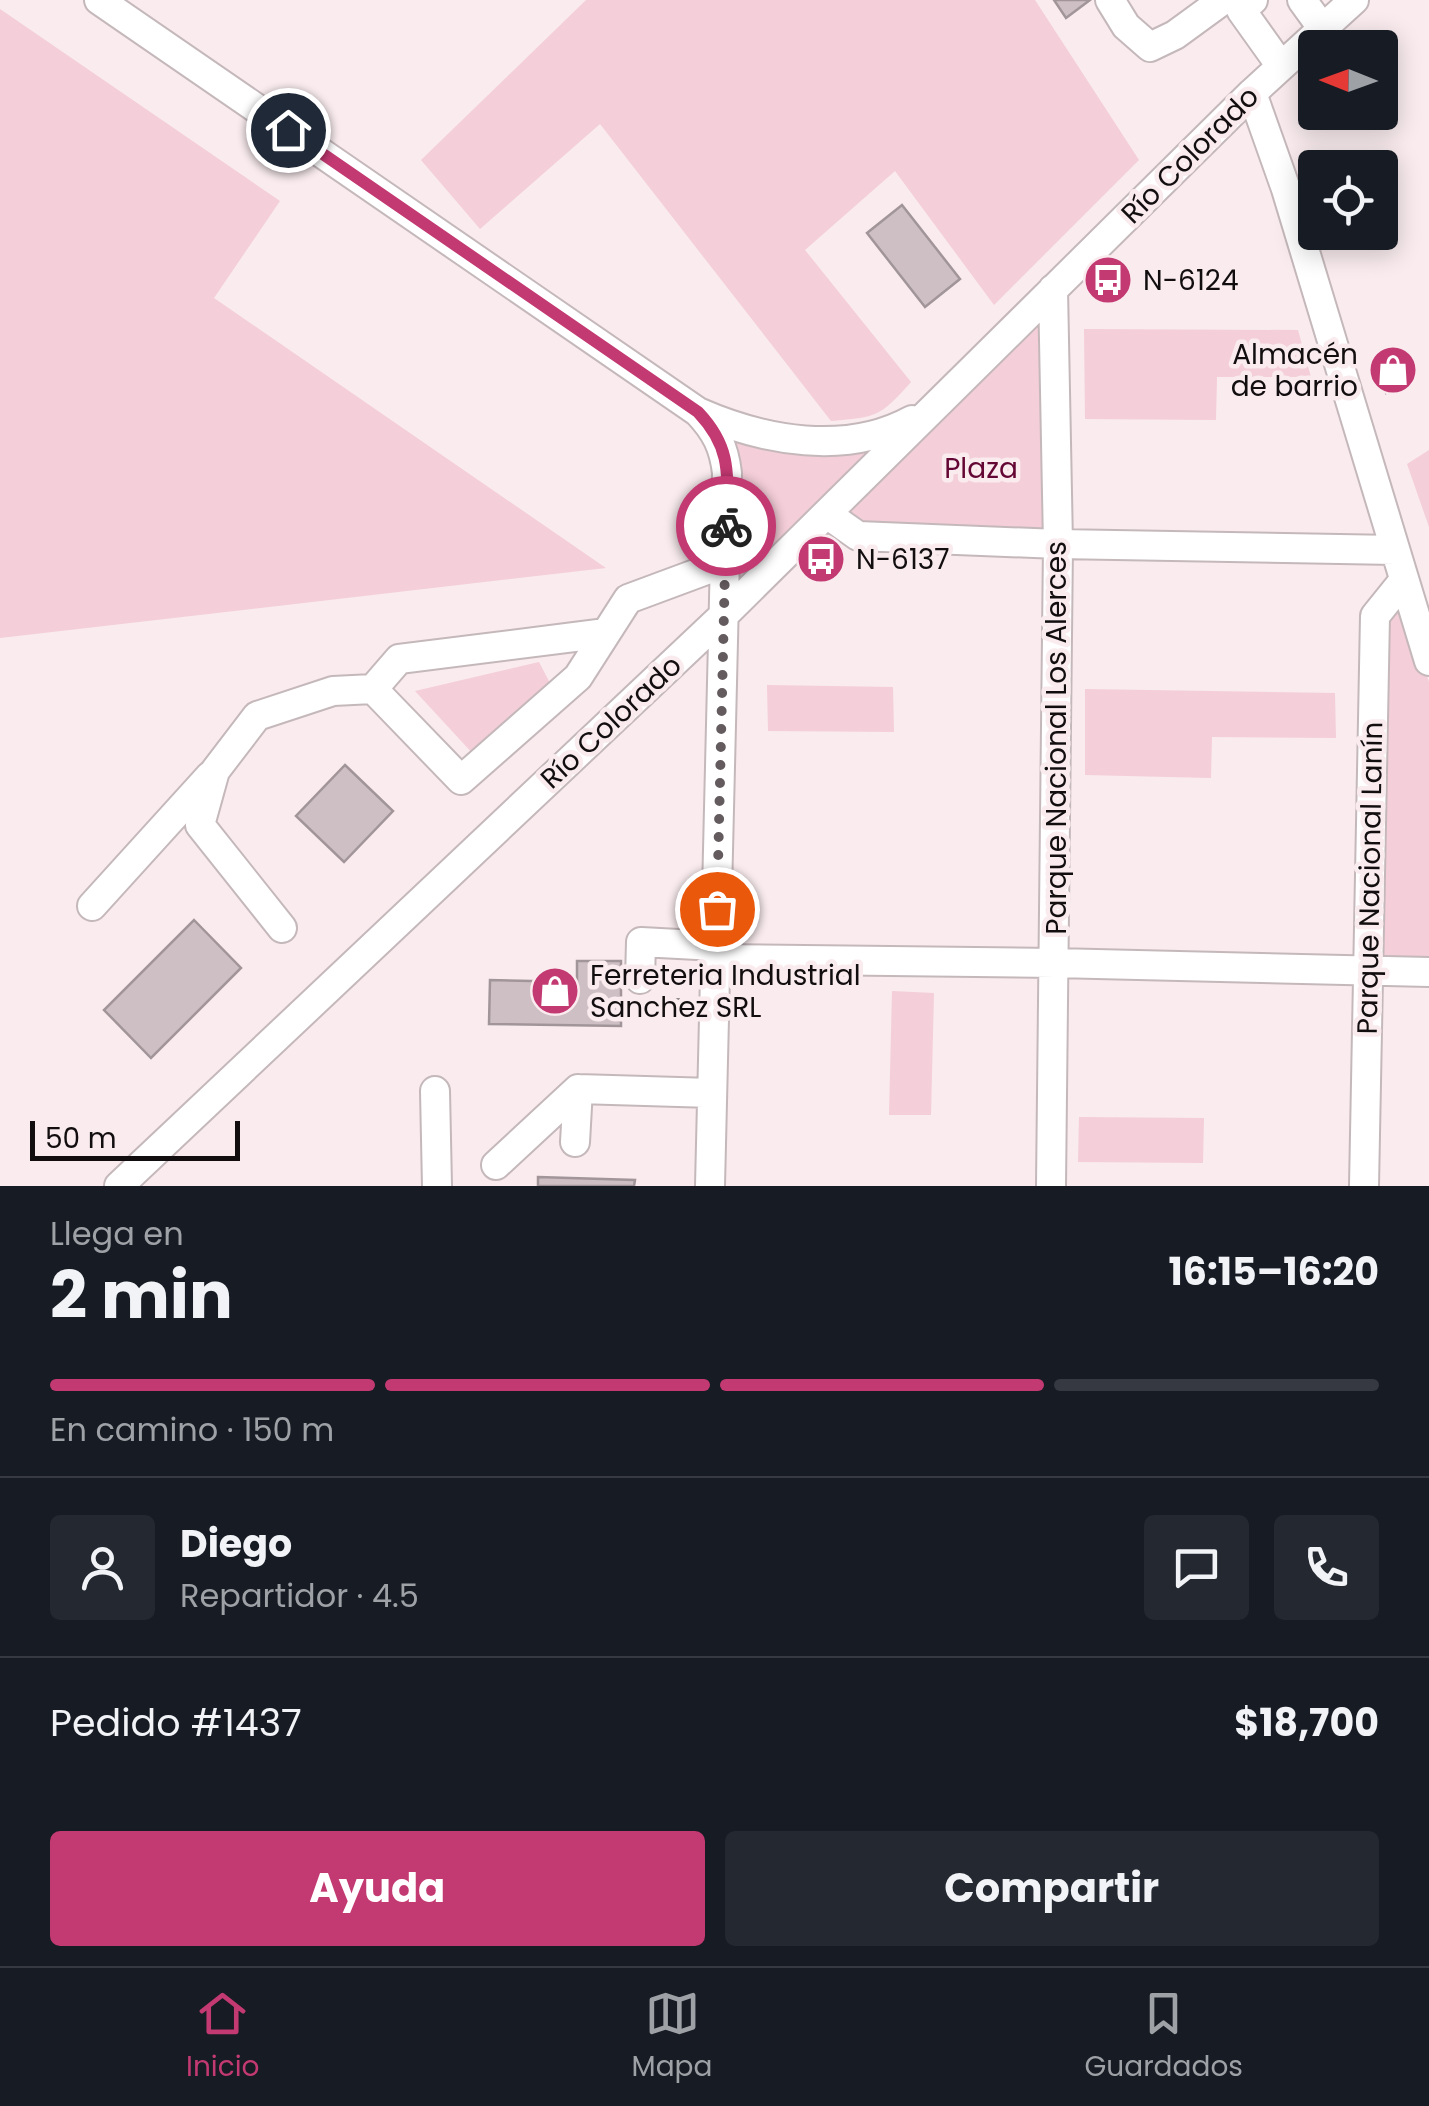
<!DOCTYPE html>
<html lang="es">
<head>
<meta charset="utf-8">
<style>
  body { margin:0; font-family:Poppins,sans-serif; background:#242831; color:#f1f3f6; height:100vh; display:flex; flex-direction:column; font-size:38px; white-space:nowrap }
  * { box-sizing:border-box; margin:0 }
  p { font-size:32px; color:#9ea1a6 }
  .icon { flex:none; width:55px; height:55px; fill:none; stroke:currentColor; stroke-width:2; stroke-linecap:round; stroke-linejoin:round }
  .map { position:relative; height:1186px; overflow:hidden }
  .details { display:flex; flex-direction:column; background:#171b24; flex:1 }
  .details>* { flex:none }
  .needle { width:65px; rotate:271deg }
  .buttons { position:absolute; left:1298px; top:30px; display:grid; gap:20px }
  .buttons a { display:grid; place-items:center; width:100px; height:100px; border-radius:10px; background:#171b24; box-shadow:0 5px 25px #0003; font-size:50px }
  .scale { position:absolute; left:30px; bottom:25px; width:210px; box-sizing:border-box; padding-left:10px; border:5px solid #120e0f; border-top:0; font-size:28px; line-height:35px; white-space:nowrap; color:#120e0f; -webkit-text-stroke:8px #f9ebee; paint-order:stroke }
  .pin { position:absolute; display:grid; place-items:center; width:85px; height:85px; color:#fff; margin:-42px; border:5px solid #fff; border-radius:50%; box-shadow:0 2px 10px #0007 }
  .courier { position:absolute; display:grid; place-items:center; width:100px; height:100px; margin:-50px; border:8px solid #c33972; border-radius:50%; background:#fff; color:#222; box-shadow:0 2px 12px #0007 }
  .overview em { font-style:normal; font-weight:700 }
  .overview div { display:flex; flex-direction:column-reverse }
  .overview { display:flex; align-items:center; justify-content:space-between; height:170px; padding:0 50px }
  h1 { font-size:65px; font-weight:700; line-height:75px }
  .bar { display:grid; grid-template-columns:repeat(4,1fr); gap:15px 10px; align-content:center; height:120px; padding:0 50px }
  .bar i { height:12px; border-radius:8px; background:#363941 }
  .bar .on { background:#c33972 }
  .bar p { grid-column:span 4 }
  .line { display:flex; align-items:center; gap:25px; padding:0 50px; border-top:2px solid #363941 }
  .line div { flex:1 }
  .round { display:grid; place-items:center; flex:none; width:105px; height:105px; border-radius:10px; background:#242831 }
  .action { display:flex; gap:20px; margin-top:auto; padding:20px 50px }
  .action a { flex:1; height:115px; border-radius:10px; background:#c33972; color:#fff; font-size:40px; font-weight:700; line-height:115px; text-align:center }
  .action a+a { background:#242831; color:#f1f3f6 }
  .dock { display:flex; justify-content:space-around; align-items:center; height:140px; border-top:2px solid #363941; background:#171b24; font-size:28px; color:#9ea1a6 }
  .dock a { display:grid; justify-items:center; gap:5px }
  .dock .on { color:#c33972 }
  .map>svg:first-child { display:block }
  .green { fill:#f4ced9 }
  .building { fill:#cdbfc3; stroke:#a29599; stroke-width:2.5 }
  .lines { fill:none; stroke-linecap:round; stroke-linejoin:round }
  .minor-casing { stroke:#c5b8bb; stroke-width:32 }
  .path { stroke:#81787a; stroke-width:5; stroke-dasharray:8 5; stroke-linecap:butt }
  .minor { stroke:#fff; stroke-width:28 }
  .done { stroke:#635b5d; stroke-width:10; stroke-dasharray:0 18 }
  .route { stroke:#c33972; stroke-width:12 }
  .labels { text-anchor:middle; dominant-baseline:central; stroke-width:9; stroke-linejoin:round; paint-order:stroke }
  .street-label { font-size:28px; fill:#120e0f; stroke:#f9ebee }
  .poi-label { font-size:28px; fill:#120e0f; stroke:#f9ebee; text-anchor:start }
  .park-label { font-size:28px; fill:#640633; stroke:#f9ebee }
</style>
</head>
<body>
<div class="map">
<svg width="1429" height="1186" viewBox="0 0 1429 1186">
  <rect width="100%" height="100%" fill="#f9ebee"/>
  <path class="green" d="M586 0H1035L1139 160 994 305 895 171 805 250 911 382C880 417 877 417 831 421L600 124 480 229 421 160Z
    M0 9 280 201 214 298 606 568 0 638Z
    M1045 318 1048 534 859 528 843 514Z
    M1084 329 1298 330 1311 377H1217L1216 420 1085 419Z
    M724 430 881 443 734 586Z
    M1429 450V527L1407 464Z
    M1400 592 1429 682V972L1369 970 1375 616Z
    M539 662 551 685 475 756 415 691Z
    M767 685 893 687 894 732 768 731Z
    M1085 689 1335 693 1336 738 1212 737 1211 778 1085 775Z
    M892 991 934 993 931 1115H889Z
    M1079 1117 1204 1118 1203 1163 1078 1162Z"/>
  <path class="building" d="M1054 0H1090L1066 18Z
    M902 205 960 279 925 307 867 233Z
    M1404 354 1413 376 1386 393 1374 365Z
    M345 765 393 811 344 862 296 816Z
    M194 920 241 968 151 1058 104 1010Z
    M577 961H621V1026L489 1024 490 980 577 982Z
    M538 1177 635 1180 634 1186H538Z"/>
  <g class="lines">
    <g class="minor-casing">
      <path id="minor" d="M99 0 698 412C764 441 846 456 912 420
        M1110 0 1126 26 1150 47 1175 35 1223 0
        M1253 0 1241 10 1281 66
        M1302 0 1323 29
        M1252 93 1286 189 1429 661
        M698 412C716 431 724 447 727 473L710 1186
        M827 514 858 536 1058 544 1395 550
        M606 633 399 659 373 689 461 780 578 677 628 599 725 563
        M92 906 210 776
        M282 928 200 825 215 771 257 716 333 691 373 689
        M715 959 1055 963 1429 972
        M640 979 641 942 716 946
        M435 1091 437 1186
        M575 1142 578 1089 712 1093
        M496 1165 578 1089
        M119 1186 724 615 1252 93 1354 0
        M1051 1186 1058 544 1053 289
        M1364 1186 1375 616 1404 580"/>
    </g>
    <path class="path" d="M659 1000 688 1001"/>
    <use href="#minor" class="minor"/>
  </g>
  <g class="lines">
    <path class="done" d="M717 909 726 526"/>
    <path class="route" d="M288 130 698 412C734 450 727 478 726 526"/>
  </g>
  <defs>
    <g id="bus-disc" transform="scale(2.5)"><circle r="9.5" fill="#c33972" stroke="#f9ebee"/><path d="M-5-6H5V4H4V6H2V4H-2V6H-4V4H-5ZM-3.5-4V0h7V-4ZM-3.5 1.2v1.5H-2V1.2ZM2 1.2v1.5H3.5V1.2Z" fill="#fff"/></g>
    <g id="shop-disc" transform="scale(2.5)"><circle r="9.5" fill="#c33972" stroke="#f9ebee"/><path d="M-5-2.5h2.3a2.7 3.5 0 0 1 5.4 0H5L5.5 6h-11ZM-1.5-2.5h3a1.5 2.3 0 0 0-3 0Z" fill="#fff"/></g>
  </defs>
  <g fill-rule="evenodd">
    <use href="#bus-disc" x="1108" y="280"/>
    <use href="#shop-disc" x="1393" y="370"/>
    <use href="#bus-disc" x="821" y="559"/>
    <use href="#shop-disc" x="555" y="991"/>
  </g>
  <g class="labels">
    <g class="street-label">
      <text transform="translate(1190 155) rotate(-45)">Río Colorado</text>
      <text transform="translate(611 722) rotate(-43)">Río Colorado</text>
      <text transform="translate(1056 738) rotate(-90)">Parque Nacional Los Alerces</text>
      <text transform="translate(1370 878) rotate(-89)">Parque Nacional Lanín</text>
    </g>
    <g class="poi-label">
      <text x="1143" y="280">N-6124</text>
      <text x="1358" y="354" text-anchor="end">Almacén<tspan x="1358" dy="32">de barrio</tspan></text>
      <text x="856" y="559">N-6137</text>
      <text x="590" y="975">Ferreteria Industrial<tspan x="590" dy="32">Sanchez SRL</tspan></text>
    </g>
    <g class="park-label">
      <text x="981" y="468">Plaza</text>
    </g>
  </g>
</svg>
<div class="buttons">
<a><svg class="needle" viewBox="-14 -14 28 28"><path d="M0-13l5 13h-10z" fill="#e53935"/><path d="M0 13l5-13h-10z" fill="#9ea1a6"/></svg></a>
<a><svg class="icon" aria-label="locate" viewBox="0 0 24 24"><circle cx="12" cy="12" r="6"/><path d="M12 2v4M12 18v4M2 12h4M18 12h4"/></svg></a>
</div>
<div class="scale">50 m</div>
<div class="pin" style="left:717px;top:909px;background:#ea580c"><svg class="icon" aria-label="bag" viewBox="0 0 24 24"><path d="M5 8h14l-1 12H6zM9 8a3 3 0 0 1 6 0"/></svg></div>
<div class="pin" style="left:288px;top:130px;background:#1f2937"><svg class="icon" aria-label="home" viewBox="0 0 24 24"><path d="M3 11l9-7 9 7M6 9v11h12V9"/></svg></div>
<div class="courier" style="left:726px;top:526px"><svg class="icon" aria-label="bike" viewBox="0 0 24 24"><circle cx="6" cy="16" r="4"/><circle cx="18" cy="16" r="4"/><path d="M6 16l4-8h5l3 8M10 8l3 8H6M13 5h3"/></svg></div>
</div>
<section class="details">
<div class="overview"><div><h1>2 min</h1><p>Llega en</p></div><em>16:15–16:20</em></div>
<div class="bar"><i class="on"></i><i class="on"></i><i class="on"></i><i></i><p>En camino · 150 m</p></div>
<div class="line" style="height:180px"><a class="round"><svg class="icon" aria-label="person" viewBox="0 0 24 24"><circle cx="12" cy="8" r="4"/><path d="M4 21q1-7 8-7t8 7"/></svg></a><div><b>Diego</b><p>Repartidor · 4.5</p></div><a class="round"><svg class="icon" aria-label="chat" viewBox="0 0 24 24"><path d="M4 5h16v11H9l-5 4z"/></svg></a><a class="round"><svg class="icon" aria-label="phone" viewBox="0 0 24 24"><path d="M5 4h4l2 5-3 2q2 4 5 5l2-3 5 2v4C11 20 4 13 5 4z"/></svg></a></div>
<div class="line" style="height:130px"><div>Pedido #1437</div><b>$18,700</b></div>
<div class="action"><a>Ayuda</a><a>Compartir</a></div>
</section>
<nav class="dock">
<a class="on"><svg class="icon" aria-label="home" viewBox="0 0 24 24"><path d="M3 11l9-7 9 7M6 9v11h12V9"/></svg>Inicio</a>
<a><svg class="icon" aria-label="map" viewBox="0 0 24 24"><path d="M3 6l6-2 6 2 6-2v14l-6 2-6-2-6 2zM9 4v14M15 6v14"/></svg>Mapa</a>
<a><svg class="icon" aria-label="saved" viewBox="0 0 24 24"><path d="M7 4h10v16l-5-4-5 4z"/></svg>Guardados</a>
</nav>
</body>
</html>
